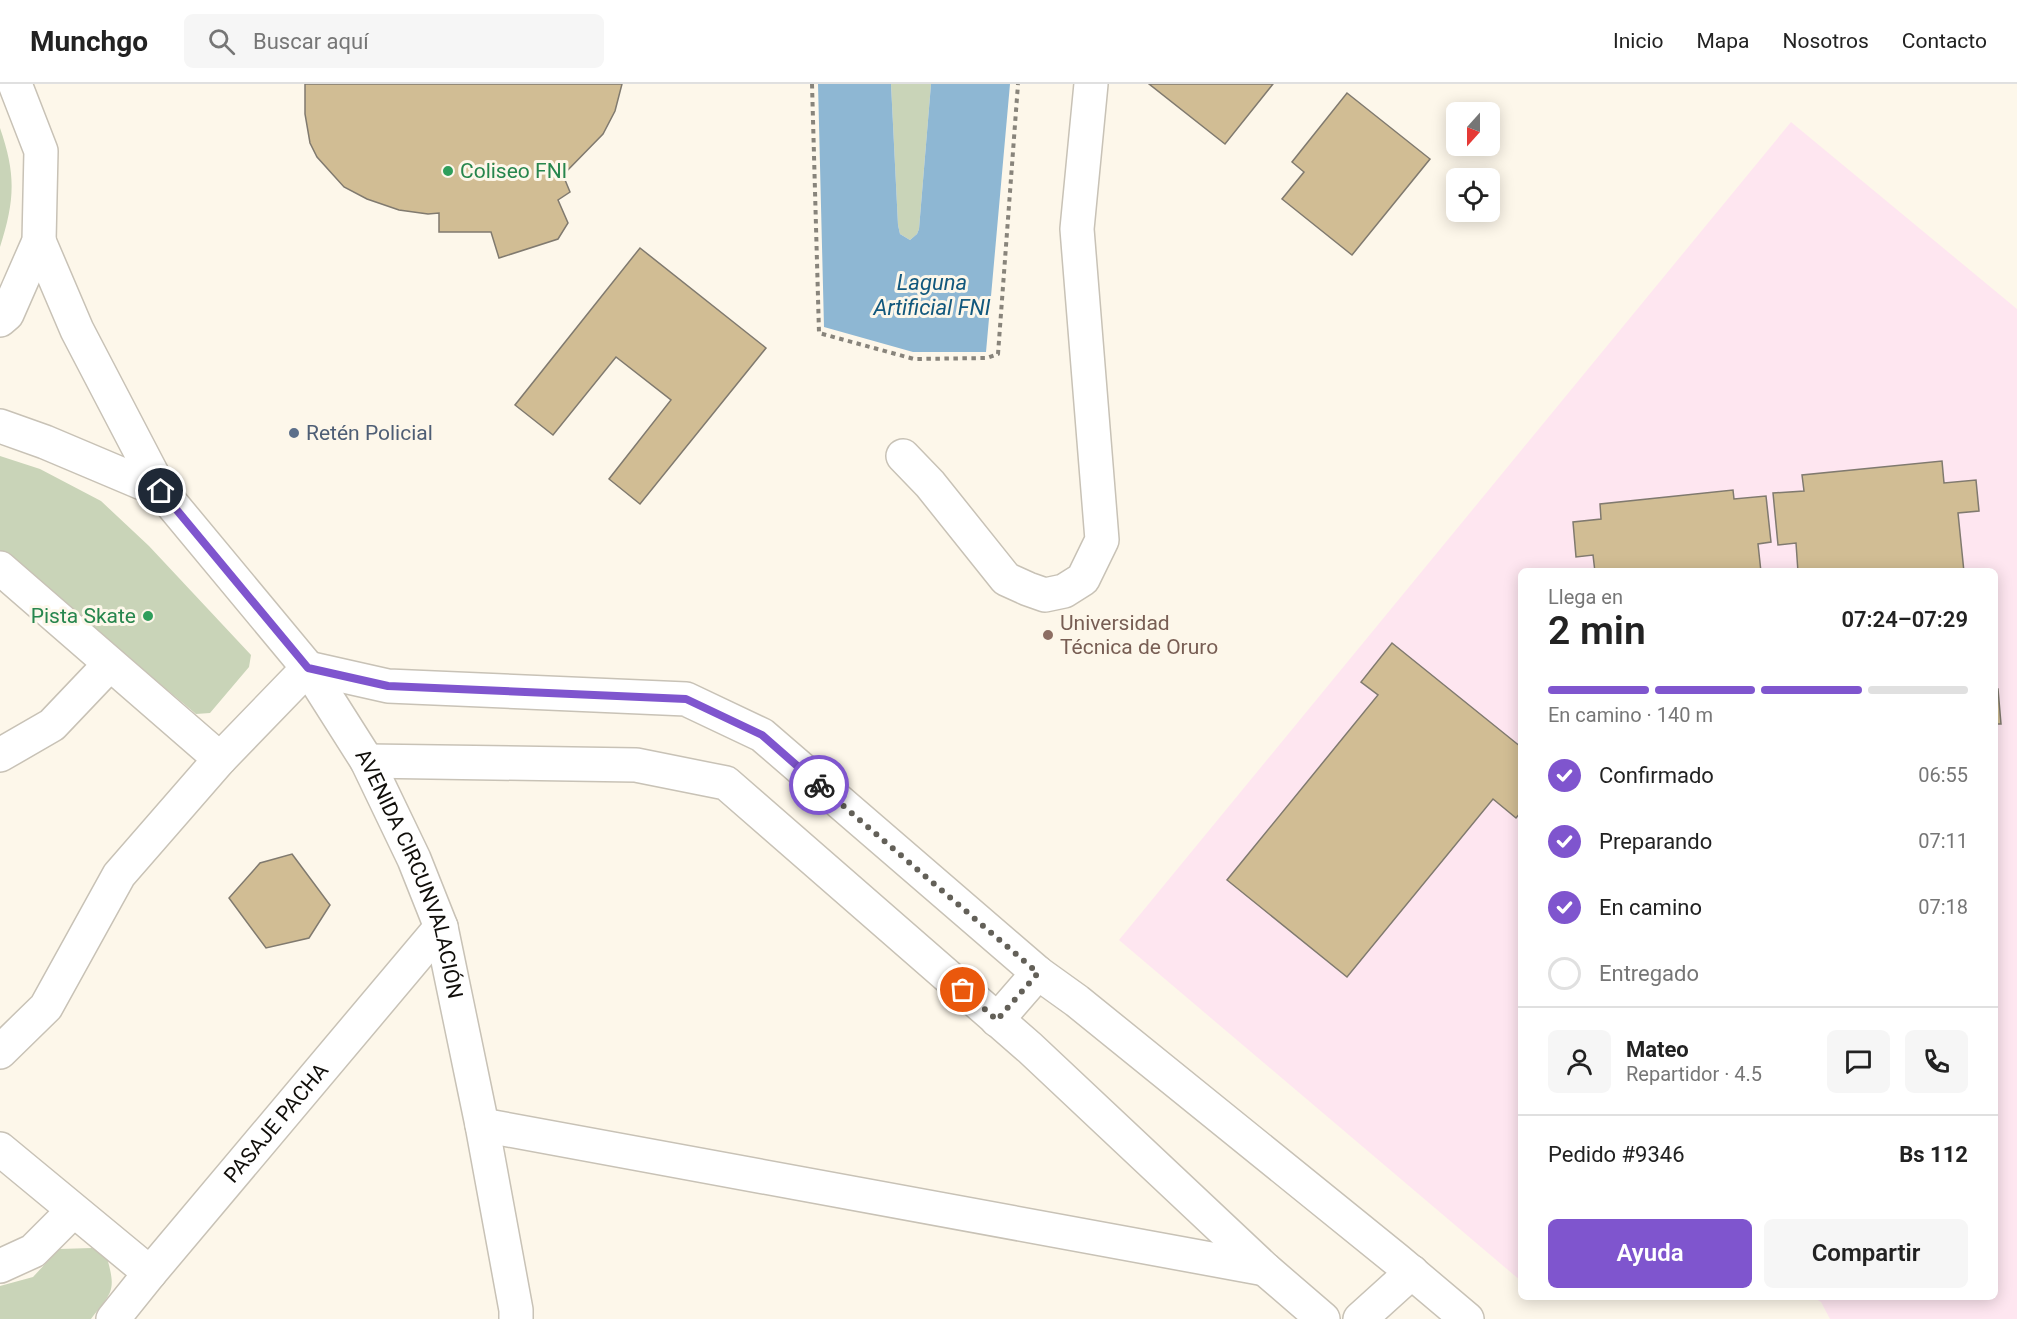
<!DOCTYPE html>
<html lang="es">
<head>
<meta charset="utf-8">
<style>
  body { margin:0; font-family:Roboto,sans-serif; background:#f6f6f6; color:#222; height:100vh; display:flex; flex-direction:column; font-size:22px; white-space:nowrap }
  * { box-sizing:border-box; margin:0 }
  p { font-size:20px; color:#767676 }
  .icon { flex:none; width:33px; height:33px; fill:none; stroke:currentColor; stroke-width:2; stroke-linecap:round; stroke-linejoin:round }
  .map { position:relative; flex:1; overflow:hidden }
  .panel { position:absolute; left:1518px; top:484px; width:480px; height:732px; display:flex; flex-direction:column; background:#fff; border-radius:9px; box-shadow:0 3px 15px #0003 }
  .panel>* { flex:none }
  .needle { width:39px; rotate:201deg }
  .buttons { position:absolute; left:1446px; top:18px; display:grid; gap:12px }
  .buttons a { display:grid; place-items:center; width:54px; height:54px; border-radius:9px; background:#fff; box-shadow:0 3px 15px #0003; font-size:30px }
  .pin { position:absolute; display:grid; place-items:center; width:51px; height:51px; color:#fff; margin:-26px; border:3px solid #fff; border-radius:50%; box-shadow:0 2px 6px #0007 }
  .courier { position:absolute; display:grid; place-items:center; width:60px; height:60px; margin:-30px; border:4px solid #7f55ce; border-radius:50%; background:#fff; color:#222; box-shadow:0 2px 8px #0007 }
  .head em { font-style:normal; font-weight:600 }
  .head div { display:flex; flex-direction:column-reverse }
  .head { display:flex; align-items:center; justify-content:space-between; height:102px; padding:0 30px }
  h1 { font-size:39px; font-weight:600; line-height:45px }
  .bar { display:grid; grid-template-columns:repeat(4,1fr); gap:9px 6px; align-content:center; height:72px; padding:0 30px }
  .bar i { height:8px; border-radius:4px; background:#e0e0e0 }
  .bar .active { background:#7f55ce }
  .bar p { grid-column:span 4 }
  .line { display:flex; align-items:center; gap:15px; padding:0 30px; border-top:2px solid #e0e0e0 }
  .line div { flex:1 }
  .round { display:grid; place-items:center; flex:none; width:63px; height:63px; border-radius:9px; background:#f6f6f6 }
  ol { padding:0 30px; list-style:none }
  li { display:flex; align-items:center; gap:18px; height:66px }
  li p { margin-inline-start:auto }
  li .icon { padding:6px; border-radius:50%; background:#7f55ce; color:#fff; stroke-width:4 }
  li:last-child { color:#767676 }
  li i { width:33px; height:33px; border:3px solid #e0e0e0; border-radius:50% }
  .primary-button { display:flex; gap:12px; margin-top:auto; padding:12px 30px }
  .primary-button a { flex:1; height:69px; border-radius:9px; background:#7f55ce; color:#fff; font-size:24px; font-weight:600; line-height:69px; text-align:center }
  .primary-button a+a { background:#f6f6f6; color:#222 }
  header { display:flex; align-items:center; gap:36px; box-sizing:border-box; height:84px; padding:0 30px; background:#fff; border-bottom:2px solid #e0e0e0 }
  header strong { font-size:28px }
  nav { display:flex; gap:33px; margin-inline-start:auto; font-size:21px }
  .search { width:420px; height:54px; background:#f6f6f6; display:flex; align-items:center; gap:15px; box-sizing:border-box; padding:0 21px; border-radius:9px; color:#767676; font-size:22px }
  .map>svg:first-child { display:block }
  .commercial { fill:#fee6f0 }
  .green { fill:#c9d4b8 }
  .water { fill:#8eb7d3 }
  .building { fill:#d1bd94; stroke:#807a6f; stroke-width:1.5 }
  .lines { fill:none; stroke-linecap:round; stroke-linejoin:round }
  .minor-casing { stroke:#c8c2b6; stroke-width:36 }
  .major-casing { stroke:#c8c2b6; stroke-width:36 }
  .highway-casing { stroke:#c8c2b6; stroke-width:36 }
  .path { stroke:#88847b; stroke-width:4; stroke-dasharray:4.5 4.5; stroke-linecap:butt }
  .minor { stroke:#fff; stroke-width:33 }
  .major { stroke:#fff; stroke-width:33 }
  .highway { stroke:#fff; stroke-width:33 }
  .done { stroke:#636058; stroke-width:6; stroke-dasharray:0 10.8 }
  .route { stroke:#7f55ce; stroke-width:8 }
  .leisure-dot { fill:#2e9e5b; stroke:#fdf7ea; stroke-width:2 }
  .service-dot { fill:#5c6f8a; stroke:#fdf7ea; stroke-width:2 }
  .education-dot { fill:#8d6e63; stroke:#fdf7ea; stroke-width:2 }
  .labels { text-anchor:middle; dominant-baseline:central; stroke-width:6; stroke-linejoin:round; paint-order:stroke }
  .leisure-label { font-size:21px; fill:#27864d; stroke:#fdf7ea; text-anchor:start }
  .service-label { font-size:21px; fill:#4e5e75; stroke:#fdf7ea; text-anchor:start }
  .education-label { font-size:21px; fill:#785e54; stroke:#fdf7ea; text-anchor:start }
  .street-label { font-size:21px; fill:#100e0a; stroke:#fdf7ea }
  .water-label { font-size:22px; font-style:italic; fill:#12587d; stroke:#fdf7ea }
</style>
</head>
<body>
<header>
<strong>Munchgo</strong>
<div class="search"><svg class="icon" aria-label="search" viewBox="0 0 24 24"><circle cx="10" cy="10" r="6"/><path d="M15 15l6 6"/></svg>Buscar aquí</div>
<nav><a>Inicio</a><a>Mapa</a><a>Nosotros</a><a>Contacto</a></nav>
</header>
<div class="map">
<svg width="2017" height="1235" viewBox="0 0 2017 1235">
  <rect width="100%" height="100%" fill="#fdf7ea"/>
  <path class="commercial" d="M1791 38 2017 225V1235H1830L1821 1218 1814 1214H1995V488H1521V1197L1119 856Z"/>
  <path class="green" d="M891 0H931L919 145 917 150 910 156 900 150 898 141Z
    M0 44C16 90 15 116 0 163Z
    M0 372 40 385 101 417 149 462 251 571 249 583 210 629 196 630 0 466Z
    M92 1164 107 1174C117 1208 111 1209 91 1235H0V1202L33 1193 59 1165Z"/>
  <path class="water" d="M818 0H891L898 141 900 150 910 156 917 150 919 145 931 0H1010L986 268H913L824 243Z"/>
  <path class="building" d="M305 0H622L615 27 603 50 563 91 570 108 558 116 568 139 558 155 499 174 491 148H439V129L428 130 399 126 367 115 344 103 317 73 310 59 305 30Z
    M1149 0H1273L1225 60Z
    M1347 9 1430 75 1352 171 1282 115 1304 88 1292 78Z
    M640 164 766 264 640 420 609 395 671 316 616 273 553 351 515 321Z
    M1942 377 1944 399 1976 396 1979 427 1958 429 1964 488H1798L1796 459 1778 461 1773 409 1804 407 1802 391Z
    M1733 406 1734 415 1766 412 1771 458 1758 460 1761 488H1595L1593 471 1576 473 1573 438 1601 435 1600 420Z
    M1392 559 1521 663V728L1516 734 1493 715 1347 893 1227 796 1378 611 1361 598Z
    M1995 605H1998L2001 640H1995Z
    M292 770 330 821 309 854 266 864 229 814 260 779Z"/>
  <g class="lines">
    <g class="minor-casing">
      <g id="minor">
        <path d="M903 372 930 400 1006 495 1028 505 1045 511 1064 507 1083 495 1102 456 1077 145 1091 0"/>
        <path d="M0 484 220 675"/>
        <path d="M0 671 52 641 110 580"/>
        <path d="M367 677 636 681 726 699 1030 964 1265 1185 1323 1235"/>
        <path d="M997 936 1038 889"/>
        <path d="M0 968 46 923 119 791 220 675 308 584 388 602 686 615 762 651 1038 889 1077 917 1397 1176 1467 1235"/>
        <path d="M482 1041 1265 1185"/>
        <path d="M0 1065 150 1189"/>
        <path d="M0 1182 33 1167 73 1127"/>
        <path id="s1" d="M113 1235 150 1189 441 843"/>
        <path d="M1360 1235 1412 1188"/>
      </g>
    </g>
    <g class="major-casing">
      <g id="major">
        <path id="s2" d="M39 157 77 246 161 407 308 584 367 677 414 775 441 843 482 1041 516 1226V1235"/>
        <path d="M0 342 45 358 161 407"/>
      </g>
    </g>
    <g class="highway-casing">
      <path id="highway" d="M0 236 7 230 39 157 41 67 15 0"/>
    </g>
    <path class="path" d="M812 0 819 249 914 275 987 274 998 270 1018 0"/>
    <use href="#minor" class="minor"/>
    <use href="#major" class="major"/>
    <use href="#highway" class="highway"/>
  </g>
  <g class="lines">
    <path class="done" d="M819 701 1038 889 997 936 963 906"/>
    <path class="route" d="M161 407 308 584 388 602 686 615 762 651 819 701"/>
  </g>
  <g class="leisure-dot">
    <circle cx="448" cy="87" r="6"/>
    <circle cx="148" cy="532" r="6"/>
  </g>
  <circle class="service-dot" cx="294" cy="349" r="6"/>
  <circle class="education-dot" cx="1048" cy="551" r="6"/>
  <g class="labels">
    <g class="leisure-label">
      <text x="460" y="87">Coliseo FNI</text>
      <text x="136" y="532" text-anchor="end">Pista Skate</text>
    </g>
    <g class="service-label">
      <text x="306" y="349">Retén Policial</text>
    </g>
    <g class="education-label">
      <text x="1060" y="539">Universidad<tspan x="1060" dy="24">Técnica de Oruro</tspan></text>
    </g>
    <g class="street-label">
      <text stroke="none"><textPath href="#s2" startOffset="740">AVENIDA CIRCUNVALACIÓN</textPath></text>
      <text stroke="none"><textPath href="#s1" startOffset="255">PASAJE PACHA</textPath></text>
    </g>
    <g class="water-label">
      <text x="932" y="198">Laguna<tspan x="932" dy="25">Artificial FNI</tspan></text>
    </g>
  </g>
</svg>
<div class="buttons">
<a><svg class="needle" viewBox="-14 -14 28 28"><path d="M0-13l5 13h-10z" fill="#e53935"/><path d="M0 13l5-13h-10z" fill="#767676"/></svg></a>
<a><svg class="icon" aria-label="locate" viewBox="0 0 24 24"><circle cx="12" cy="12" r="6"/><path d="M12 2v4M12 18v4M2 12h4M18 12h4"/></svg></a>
</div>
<div class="pin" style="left:963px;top:906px;background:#ea580c"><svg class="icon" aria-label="bag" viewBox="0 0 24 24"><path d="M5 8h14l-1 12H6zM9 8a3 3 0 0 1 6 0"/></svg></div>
<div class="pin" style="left:161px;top:407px;background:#1f2937"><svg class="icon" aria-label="home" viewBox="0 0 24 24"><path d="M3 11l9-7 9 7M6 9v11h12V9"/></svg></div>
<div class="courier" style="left:819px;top:701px"><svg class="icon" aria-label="bike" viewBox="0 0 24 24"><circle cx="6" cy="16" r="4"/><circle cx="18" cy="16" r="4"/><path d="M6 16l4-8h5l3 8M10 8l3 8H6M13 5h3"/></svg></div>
<section class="panel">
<div class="head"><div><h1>2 min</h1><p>Llega en</p></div><em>07:24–07:29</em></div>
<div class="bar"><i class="active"></i><i class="active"></i><i class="active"></i><i></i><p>En camino · 140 m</p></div>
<ol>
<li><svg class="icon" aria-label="check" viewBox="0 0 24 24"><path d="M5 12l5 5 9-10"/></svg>Confirmado<p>06:55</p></li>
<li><svg class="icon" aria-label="check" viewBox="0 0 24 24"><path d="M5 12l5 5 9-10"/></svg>Preparando<p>07:11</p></li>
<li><svg class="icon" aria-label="check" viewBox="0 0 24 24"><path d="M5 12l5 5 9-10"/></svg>En camino<p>07:18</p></li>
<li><i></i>Entregado</li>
</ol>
<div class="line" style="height:108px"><a class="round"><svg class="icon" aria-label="person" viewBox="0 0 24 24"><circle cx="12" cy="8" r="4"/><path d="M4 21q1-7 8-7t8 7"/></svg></a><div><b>Mateo</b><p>Repartidor · 4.5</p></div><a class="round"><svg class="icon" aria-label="chat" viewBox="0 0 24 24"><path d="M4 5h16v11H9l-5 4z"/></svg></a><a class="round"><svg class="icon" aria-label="phone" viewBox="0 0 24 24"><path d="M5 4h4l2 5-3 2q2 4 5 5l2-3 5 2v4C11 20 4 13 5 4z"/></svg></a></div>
<div class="line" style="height:78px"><div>Pedido #9346</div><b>Bs 112</b></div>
<div class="primary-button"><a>Ayuda</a><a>Compartir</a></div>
</section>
</div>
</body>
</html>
